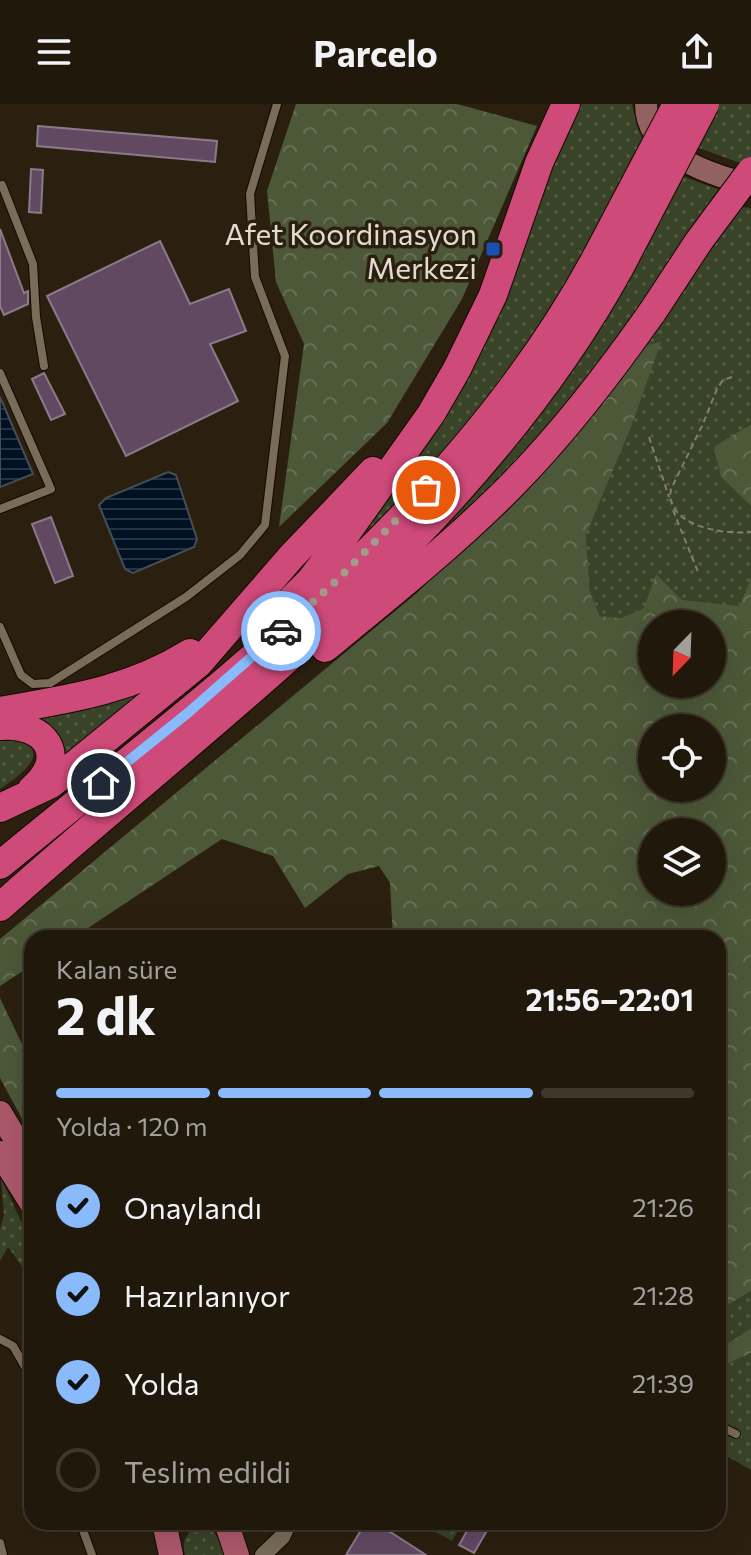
<!DOCTYPE html>
<html lang="tr">
<head>
<meta charset="utf-8">
<style>
  body { margin:0; font-family:Commissioner,sans-serif; background:#282114; color:#f1f3f6; height:100vh; display:flex; flex-direction:column; font-size:30px; white-space:nowrap }
  * { box-sizing:border-box; margin:0 }
  p { font-size:26px; color:#a2a09d }
  .icon { flex:none; width:44px; height:44px; fill:none; stroke:currentColor; stroke-width:2; stroke-linecap:round; stroke-linejoin:round }
  .map { position:relative; flex:1; overflow:hidden }
  .panel { position:absolute; left:24px; top:826px; width:702px; height:600px; display:flex; flex-direction:column; background:#20180b; border-radius:24px; box-shadow:0 8px 32px #0002,0 0 0 2px #3d372c }
  .panel>* { flex:none }
  .needle { width:52px; rotate:203deg }
  .tools { position:absolute; left:638px; top:506px; display:grid; gap:16px }
  .tools a { display:grid; place-items:center; width:88px; height:88px; border-radius:50%; background:#20180b; box-shadow:0 8px 32px #0002,0 0 0 2px #3d372c; font-size:40px }
  .pin { position:absolute; display:grid; place-items:center; width:68px; height:68px; color:#fff; margin:-34px; border:4px solid #fff; border-radius:50%; box-shadow:0 2px 8px #0007 }
  .courier { position:absolute; display:grid; place-items:center; width:80px; height:80px; margin:-40px; border:6px solid #88bafc; border-radius:50%; background:#fff; color:#222; box-shadow:0 2px 10px #0007 }
  .overview em { font-style:normal; font-weight:700 }
  .overview div { display:flex; flex-direction:column-reverse }
  .overview { display:flex; align-items:center; justify-content:space-between; height:136px; padding:0 32px }
  h1 { font-size:52px; font-weight:700; line-height:60px }
  .bar { display:grid; grid-template-columns:repeat(4,1fr); gap:12px 8px; align-content:center; height:96px; padding:0 32px }
  .bar i { height:10px; border-radius:6px; background:#3d372c }
  .bar .active { background:#88bafc }
  .bar p { grid-column:span 4 }
  ol { padding:0 32px; list-style:none }
  li { display:flex; align-items:center; gap:24px; height:88px }
  li p { margin-inline-start:auto }
  li .icon { padding:8px; border-radius:50%; background:#88bafc; color:#111; stroke-width:4 }
  li:last-child { color:#a2a09d }
  li i { width:44px; height:44px; border:4px solid #3d372c; border-radius:50% }
  header { display:flex; justify-content:space-between; align-items:center; height:104px; padding:0 32px; background:#20180b; font-size:36px; font-weight:700 }
  .map>svg:first-child { display:block }
  .grass { fill:url(#grass-dots) }
  .forest { fill:url(#forest-crowns); fill-rule:evenodd }
  .water { fill:url(#water-rules); stroke:#444e57; stroke-width:2 }
  .building { fill:#624962; stroke:#8c7a8b; stroke-width:2 }
  .lines { fill:none; stroke-linecap:round; stroke-linejoin:round }
  .lane-casing { stroke:#130a00; stroke-width:10 }
  .street-casing { stroke:#130a00; stroke-width:18 }
  .secondary-casing { stroke:#130a00; stroke-width:24 }
  .primary-casing { stroke:#130a00; stroke-width:26 }
  .highway-casing { stroke:#130a00; stroke-width:30 }
  .path { stroke:#867d6f; stroke-width:2; stroke-dasharray:6 4; stroke-linecap:butt }
  .lane { stroke:#796c58; stroke-width:8 }
  .street { stroke:#796c58; stroke-width:16 }
  .secondary { stroke:#926262; stroke-width:22 }
  .primary { stroke:#ac586b; stroke-width:24 }
  .highway { stroke:#ce4a78; stroke-width:28 }
  .highway-bridge-casing { stroke:#130a00; stroke-width:30; stroke-linecap:butt }
  .highway-bridge { stroke:#ce4a78; stroke-width:28 }
  .done { stroke:#a29a8c; stroke-width:8; stroke-dasharray:0 14.4 }
  .route { stroke:#88bafc; stroke-width:10 }
  .transit-dot { fill:#1a4fb4; stroke:#2b200f; stroke-width:3 }
  .labels { text-anchor:middle; dominant-baseline:central; stroke-width:7; stroke-linejoin:round; paint-order:stroke }
  .poi-label { font-size:30px; fill:#e2dbd0; stroke:#2b200f; text-anchor:end }
</style>
</head>
<body>
<header><svg class="icon" aria-label="menu" viewBox="0 0 24 24"><path d="M4 6h16M4 12h16M4 18h16"/></svg>Parcelo<svg class="icon" aria-label="share" viewBox="0 0 24 24"><path d="M12 15V3M7 8l5-5 5 5M5 13v7h14v-7"/></svg></header>
<div class="map">
<svg width="751" height="1451" viewBox="0 0 751 1451">
  <defs>
    <pattern id="grass-dots" width="8" height="8" patternUnits="userSpaceOnUse" patternTransform="scale(2)"><rect width="8" height="8" fill="#394327"/><path d="M2 2h.1M6 6h.1" fill="none" stroke="#555e45" stroke-width="1.8" stroke-linecap="round"/></pattern>
    <pattern id="forest-crowns" width="20" height="18" patternUnits="userSpaceOnUse" patternTransform="scale(2)"><rect width="20" height="18" fill="#4c5838"/><path d="M2 6a3 3 0 1 1 6 0M12 15a3 3 0 1 1 6 0" fill="none" stroke="#666f54"/></pattern>
    <pattern id="water-rules" width="6" height="5" patternUnits="userSpaceOnUse" patternTransform="scale(2)"><rect width="6" height="5" fill="#001123"/><path d="M0 2.5h6" fill="none" stroke="#253342"/></pattern>
  </defs>
  <rect width="100%" height="100%" fill="#2b200f"/>
  <path class="grass" d="M576 0H632L637 22 644 38C608 104 575 173 532 235 477 316 410 389 340 456L465 274 496 216Z
    M664 0H751V63L691 41Z
    M682 72 723 87 566 305 507 371 394 474Z
    M742 103 751 104V320L746 322 721 373 751 402V474L739 502 644 504 621 514 600 512 590 488 586 431 632 321 660 239 638 243Z
    M159 578 65 654 57 631 38 612Z
    M15 634C56 647 18 673 0 685V635Z
    M1 1074 32 1141V1176L8 1143 0 1157V1125L4 1111Z
    M751 1187V1224L718 1246V1207Z
    M751 1249V1366L718 1347V1264Z
    M418 1418H463L452 1437Z
    M199 1423C216 1424 220 1436 224 1451H185C182 1438 185 1428 199 1423Z"/>
  <path class="forest" d="M296 0H457L537 22 462 195 387 319 279 423 304 240 276 178 267 87Z
    M661 238 632 321 586 431 590 488 600 512 621 514 644 504 656 470 682 496 739 502 751 474V1187L718 1207V834H393L390 779 379 762 348 770 305 804 273 752 222 735 73 834H32V861L0 882V835L418 488 531 367 638 243ZM652 520H712V580H652ZM652 624H712V684H652ZM652 728H712V788H652Z
    M751 320V402L721 373 714 343Z
    M0 894 32 961V1033L0 974Z
    M751 1224V1249L718 1264V1246Z"/>
  <path class="water" d="M0 293 33 370 0 383Z
    M168 368 176 371 197 435 194 443 133 469 125 465 99 401 106 394Z"/>
  <path class="building" d="M38 22 217 37 215 58 37 42Z
    M31 65 43 66 41 109 29 108Z
    M0 125 24 189 28 187V200L4 211 0 202Z
    M160 137 190 200 229 185 246 227 210 240 238 297 126 352 47 192Z
    M44 269 65 310 51 316 32 275Z
    M51 413 73 472 55 479 32 420Z
    M366 1418H372L392 1429 426 1451H346Z
    M472 1418H492L474 1449 459 1441Z"/>
  <g class="lines">
    <g class="lane-casing">
      <path id="lane" d="M0 82 2 81 33 160 36 213 44 262
        M0 269 51 385 0 405
        M0 523 21 571 33 580 50 579 186 493 240 451 265 421 285 252 255 173 250 90 277 0
        M0 1235 13 1242 32 1275
        M718 1321 736 1330
        M80 1418 92 1451
        M0 1439 3 1451"/>
    </g>
    <g class="street-casing">
      <path id="street" d="M263 1451 282 1433 289 1418"/>
    </g>
    <g class="secondary-casing">
      <path id="secondary" d="M646 0C646 51 711 71 751 81"/>
    </g>
    <g class="primary-casing">
      <path id="primary" d="M0 1009 32 1062
        M0 1049 32 1100
        M164 1418 171 1451
        M226 1418 237 1451"/>
    </g>
    <g class="highway-casing">
      <path id="highway" d="M293 494 310 477 343 434 431 310 457 265 493 191 539 59 566 0
        M325 544C390 491 456 438 514 379 566 326 611 267 653 207
        M0 607C69 595 129 587 190 549
        M0 622C45 618 70 652 32 685
        M0 704 51 680 198 560 291 453 373 367
        M0 761C219 581 460 407 597 152
        M0 803C221 605 474 429 620 163"/>
    </g>
    <path class="path" d="M732 273 723 276 717 285 702 322 671 385C664 422 724 431 751 428
      M649 333 669 393
      M673 406 698 468"/>
    <use href="#lane" class="lane"/>
    <use href="#street" class="street"/>
    <use href="#secondary" class="secondary"/>
    <use href="#primary" class="primary"/>
    <use href="#highway" class="highway"/>
    <g class="highway-bridge-casing">
      <path id="highway-bridge" d="M597 152 677 0
        M620 163 705 0
        M653 207 699 137 751 67"/>
    </g>
    <use href="#highway-bridge" class="highway-bridge"/>
  </g>
  <g class="lines">
    <path class="done" d="M281 527 336 477 426 386"/>
    <path class="route" d="M101 679 189 608 281 527"/>
  </g>
  <rect class="transit-dot" x="485" y="137" width="16" height="16" rx="4"/>
  <g class="labels">
    <g class="poi-label">
      <text x="477" y="128">Afet Koordinasyon<tspan x="477" dy="34">Merkezi</tspan></text>
    </g>
  </g>
</svg>
<div class="tools">
<a><svg class="needle" viewBox="-14 -14 28 28"><path d="M0-13l5 13h-10z" fill="#e53935"/><path d="M0 13l5-13h-10z" fill="#a2a09d"/></svg></a>
<a><svg class="icon" aria-label="locate" viewBox="0 0 24 24"><circle cx="12" cy="12" r="6"/><path d="M12 2v4M12 18v4M2 12h4M18 12h4"/></svg></a>
<a><svg class="icon" aria-label="layers" viewBox="0 0 24 24"><path d="M12 4l9 5-9 5-9-5zM3 14l9 5 9-5"/></svg></a>
</div>
<div class="pin" style="left:426px;top:386px;background:#ea580c"><svg class="icon" aria-label="bag" viewBox="0 0 24 24"><path d="M5 8h14l-1 12H6zM9 8a3 3 0 0 1 6 0"/></svg></div>
<div class="pin" style="left:101px;top:679px;background:#1f2937"><svg class="icon" aria-label="home" viewBox="0 0 24 24"><path d="M3 11l9-7 9 7M6 9v11h12V9"/></svg></div>
<div class="courier" style="left:281px;top:527px"><svg class="icon" aria-label="car" viewBox="0 0 24 24"><path d="M5 17H2v-5l4-1 3-4h7l3 4 3 1v5h-3M9 17h6M6 11h13"/><circle cx="7" cy="17" r="2"/><circle cx="17" cy="17" r="2"/></svg></div>
<section class="panel">
<div class="overview"><div><h1>2 dk</h1><p>Kalan süre</p></div><em>21:56–22:01</em></div>
<div class="bar"><i class="active"></i><i class="active"></i><i class="active"></i><i></i><p>Yolda · 120 m</p></div>
<ol>
<li><svg class="icon" aria-label="check" viewBox="0 0 24 24"><path d="M5 12l5 5 9-10"/></svg>Onaylandı<p>21:26</p></li>
<li><svg class="icon" aria-label="check" viewBox="0 0 24 24"><path d="M5 12l5 5 9-10"/></svg>Hazırlanıyor<p>21:28</p></li>
<li><svg class="icon" aria-label="check" viewBox="0 0 24 24"><path d="M5 12l5 5 9-10"/></svg>Yolda<p>21:39</p></li>
<li><i></i>Teslim edildi</li>
</ol>
</section>
</div>
</body>
</html>
